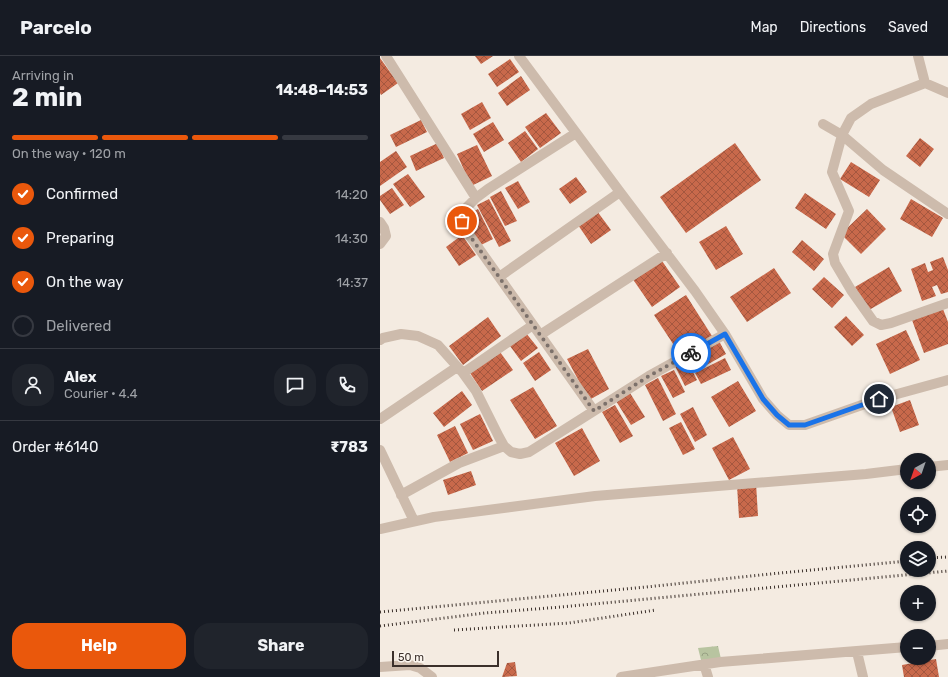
<!DOCTYPE html>
<html lang="en">
<head>
<meta charset="utf-8">
<style>
  body { margin:0; font-family:Rubik,sans-serif; background:#20242c; color:#f1f3f6; height:100vh; display:flex; flex-direction:column; font-size:15px; white-space:nowrap }
  * { box-sizing:border-box; margin:0 }
  p { font-size:13px; color:#9ea1a6 }
  .icon { flex:none; width:22px; height:22px; fill:none; stroke:currentColor; stroke-width:2; stroke-linecap:round; stroke-linejoin:round }
  .map { position:relative; flex:1; overflow:hidden }
  .side { display:flex; flex-direction:column; background:#171b24; width:380px }
  .side>* { flex:none }
  .needle { width:26px; rotate:220deg }
  .tools { position:absolute; left:520px; top:397px; display:grid; gap:8px }
  .tools a { display:grid; place-items:center; width:36px; height:36px; border-radius:50%; background:#171b24; box-shadow:0 1px 3px #0004; font-size:20px }
  .scale { position:absolute; left:12px; bottom:10px; width:107px; box-sizing:border-box; padding-left:4px; border:2px solid #3b302b; border-top:0; font-size:11px; line-height:14px; white-space:nowrap; color:#3b302b; -webkit-text-stroke:3px #fbf5ee; paint-order:stroke }
  .pin { position:absolute; display:grid; place-items:center; width:34px; height:34px; color:#fff; margin:-17px; border:2px solid #fff; border-radius:50%; box-shadow:0 1px 4px #0007 }
  .courier { position:absolute; display:grid; place-items:center; width:40px; height:40px; margin:-20px; border:3px solid #1a73e8; border-radius:50%; background:#fff; color:#222; box-shadow:0 1px 5px #0007 }
  .overview em { font-style:normal; font-weight:700 }
  .overview div { display:flex; flex-direction:column-reverse }
  .overview { display:flex; align-items:center; justify-content:space-between; height:68px; padding:0 12px }
  h1 { font-size:26px; font-weight:700; line-height:30px }
  .bar { display:grid; grid-template-columns:repeat(4,1fr); gap:6px 4px; align-content:center; height:48px; padding:0 12px }
  .bar i { height:5px; border-radius:3px; background:#363941 }
  .bar .selected { background:#ea580c }
  .bar p { grid-column:span 4 }
  .line { display:flex; align-items:center; gap:10px; padding:0 12px; border-top:1px solid #363941 }
  .line div { flex:1 }
  .round { display:grid; place-items:center; flex:none; width:42px; height:42px; border-radius:16px; background:#20242c }
  ol { padding:0 12px; list-style:none }
  li { display:flex; align-items:center; gap:12px; height:44px }
  li p { margin-inline-start:auto }
  li .icon { padding:4px; border-radius:50%; background:#ea580c; color:#fff; stroke-width:4 }
  li:last-child { color:#9ea1a6 }
  li i { width:22px; height:22px; border:2px solid #363941; border-radius:50% }
  .primary-button { display:flex; gap:8px; margin-top:auto; padding:8px 12px }
  .primary-button a { flex:1; height:46px; border-radius:16px; background:#ea580c; color:#fff; font-size:16px; font-weight:700; line-height:46px; text-align:center }
  .primary-button a+a { background:#20242c; color:#f1f3f6 }
  header { display:flex; align-items:center; gap:24px; box-sizing:border-box; height:56px; padding:0 20px; background:#171b24; border-bottom:1px solid #363941 }
  header strong { font-size:19px }
  nav { display:flex; gap:22px; margin-inline-start:auto; font-size:14px }
  main { display:flex; flex:1; min-height:0 }
  .map>svg:first-child { display:block }
  .park { fill:url(#park-crowns) }
  .building { fill:url(#building-cross-hatch) }
  .lines { fill:none; stroke-linecap:round; stroke-linejoin:round }
  .minor { stroke:#cdbbac; stroke-width:10 }
  .rail { stroke:#3b302b; stroke-width:3; stroke-dasharray:1 3; stroke-linecap:butt }
  .done { stroke:#7c716b; stroke-width:4; stroke-dasharray:0 7.2 }
  .route { stroke:#1a73e8; stroke-width:5 }
</style>
</head>
<body>
<header>
<strong>Parcelo</strong>
<nav><a>Map</a><a>Directions</a><a>Saved</a></nav>
</header>
<main>
<section class="side">
<div class="overview"><div><h1>2 min</h1><p>Arriving in</p></div><em>14:48–14:53</em></div>
<div class="bar"><i class="selected"></i><i class="selected"></i><i class="selected"></i><i></i><p>On the way · 120 m</p></div>
<ol>
<li><svg class="icon" aria-label="check" viewBox="0 0 24 24"><path d="M5 12l5 5 9-10"/></svg>Confirmed<p>14:20</p></li>
<li><svg class="icon" aria-label="check" viewBox="0 0 24 24"><path d="M5 12l5 5 9-10"/></svg>Preparing<p>14:30</p></li>
<li><svg class="icon" aria-label="check" viewBox="0 0 24 24"><path d="M5 12l5 5 9-10"/></svg>On the way<p>14:37</p></li>
<li><i></i>Delivered</li>
</ol>
<div class="line" style="height:72px"><a class="round"><svg class="icon" aria-label="person" viewBox="0 0 24 24"><circle cx="12" cy="8" r="4"/><path d="M4 21q1-7 8-7t8 7"/></svg></a><div><b>Alex</b><p>Courier · 4.4</p></div><a class="round"><svg class="icon" aria-label="chat" viewBox="0 0 24 24"><path d="M4 5h16v11H9l-5 4z"/></svg></a><a class="round"><svg class="icon" aria-label="phone" viewBox="0 0 24 24"><path d="M5 4h4l2 5-3 2q2 4 5 5l2-3 5 2v4C11 20 4 13 5 4z"/></svg></a></div>
<div class="line" style="height:52px"><div>Order #6140</div><b>₹783</b></div>
<div class="primary-button"><a>Help</a><a>Share</a></div>
</section>
<div class="map">
<svg width="568" height="621" viewBox="0 0 568 621">
  <defs>
    <pattern id="park-crowns" width="20" height="18" patternUnits="userSpaceOnUse"><rect width="20" height="18" fill="#b8c4a0"/><path d="M2 6a3 3 0 1 1 6 0M12 15a3 3 0 1 1 6 0" fill="none" stroke="#97a083"/></pattern>
    <pattern id="building-cross-hatch" width="8" height="8" patternUnits="userSpaceOnUse"><rect width="8" height="8" fill="#c8694b"/><path d="M0 0l8 8M0 8l8-8" fill="none" stroke="#a4573f"/></pattern>
  </defs>
  <rect width="100%" height="100%" fill="#f4ebe1"/>
  <path class="park" d="M338 590 341 603 321 604 318 592Z"/>
  <path class="building" d="M95 0H113L101 8Z
    M0 2 18 27 1 39 0 37Z
    M130 3 139 16 117 31 108 18Z
    M141 20 150 34 127 50 118 37Z
    M102 46 111 62 90 74 81 58Z
    M166 57 181 77 160 92 145 71Z
    M41 64 47 76 16 91 10 79Z
    M113 66 124 84 104 96 93 78Z
    M145 75 158 93 141 106 128 87Z
    M540 82 554 93 540 111 526 100Z
    M58 87 64 102 36 115 30 100Z
    M355 87 381 124 306 177 280 141Z
    M97 89 112 120 91 130 77 98Z
    M16 95 27 111 0 130V106Z
    M471 106 500 124 489 141 460 123Z
    M28 118 45 141 30 151 13 128Z
    M196 121 207 136 190 148 179 133Z
    M138 125 150 146 138 153 125 132Z
    M12 132 24 149 10 158 0 144V140Z
    M121 135 137 165 125 170 110 141Z
    M425 137 456 158 446 173 415 152Z
    M109 143 131 185 119 191 97 149Z
    M531 143 563 162 552 181 520 163Z
    M98 153 113 183 99 190 84 161Z
    M487 153 506 173 481 198 461 178Z
    M217 155 231 174 211 188 198 169Z
    M346 170 363 198 336 214 319 186Z
    M82 179 96 199 79 210 66 191Z
    M422 184 444 203 434 215 412 196Z
    M563 201 568 214V236L561 238 557 229 552 231 556 240 542 245 531 213 545 207 548 216 553 214 550 206Z
    M280 202 300 231 272 251 252 222Z
    M509 211 522 235 489 254 475 231Z
    M394 212 411 237 367 266 350 241Z
    M444 221 464 239 452 252 432 233Z
    M306 239 332 280 301 300 274 259Z
    M563 253 568 266V288L544 297 532 264Z
    M466 260 484 279 472 290 454 271Z
    M108 261 121 280 83 309 69 290Z
    M526 274 540 304 510 318 496 288Z
    M146 277 158 292 141 305 130 290Z
    M339 285 346 298 316 315 308 301Z
    M208 293 229 333 209 344 187 303Z
    M120 296 133 314 102 335 90 317Z
    M159 296 171 314 155 325 143 307Z
    M306 302 317 324 305 330 294 308Z
    M345 302 351 314 321 328 315 317Z
    M294 314 305 336 293 342 281 320Z
    M278 322 296 358 283 365 265 329Z
    M358 325 376 355 349 371 331 341Z
    M153 331 177 370 155 383 130 344Z
    M82 335 92 349 64 371 53 357Z
    M250 337 265 361 251 369 236 345Z
    M530 344 539 369 520 376 511 351Z
    M235 349 253 380 240 387 222 356Z
    M313 351 327 379 315 386 300 358Z
    M100 358 113 385 93 394 80 368Z
    M301 366 315 393 303 399 289 372Z
    M75 370 88 397 70 406 57 379Z
    M202 372 220 405 194 420 175 387Z
    M353 381 370 413 349 424 332 392Z
    M91 415 96 429 68 439 63 424Z
    M376 427 378 460 359 462 357 429Z
    M556 603 559 621H524L522 609Z
    M135 606 137 620 122 621 127 607Z"/>
  <g class="lines">
    <path class="minor" d="M6 0 96 142
      M139 0 240 136 315 235 345 278 383 343 397 359 409 369H425L499 343 568 324
      M538 0 545 27
      M568 37 545 27 491 48 471 62 462 79 452 116 469 155 453 198 455 207 471 234 493 265 501 269 511 267 568 247
      M443 68 462 79 503 114 568 158
      M196 77 108 133 96 142 82 156V165L90 180 214 355
      M0 166 4 172 6 180 0 188
      M119 221 240 136
      M160 279 287 197
      M0 284 3 282 21 278 38 280 58 289 83 317 96 335 119 381 124 390 131 396 140 398 149 396 157 391 269 320 345 278
      M83 317 153 269
      M0 363 77 311
      M0 394 34 465
      M549 411 568 409
      M21 439 79 407 124 390
      M0 473 54 461 215 440 486 418 527 413
      M549 590 568 588
      M477 596 483 621
      M324 608 328 621
      M0 611 30 609 40 612 52 621
      M241 621 340 606 527 591"/>
    <path class="rail" d="M549 502 568 501
      M0 556 266 531 390 518 527 505
      M0 570 105 557 181 551 568 515
      M74 574 189 567 276 554"/>
  </g>
  <g class="lines">
    <path class="done" d="M82 165 90 180 214 355 269 320 311 297"/>
    <path class="route" d="M311 297 345 278 383 343 397 359 409 369H425L499 343"/>
  </g>
</svg>
<div class="tools">
<a><svg class="needle" viewBox="-14 -14 28 28"><path d="M0-13l5 13h-10z" fill="#e53935"/><path d="M0 13l5-13h-10z" fill="#9ea1a6"/></svg></a>
<a><svg class="icon" aria-label="locate" viewBox="0 0 24 24"><circle cx="12" cy="12" r="6"/><path d="M12 2v4M12 18v4M2 12h4M18 12h4"/></svg></a>
<a><svg class="icon" aria-label="layers" viewBox="0 0 24 24"><path d="M12 4l9 5-9 5-9-5zM3 14l9 5 9-5"/></svg></a>
<a>+</a>
<a>−</a>
</div>
<div class="scale">50 m</div>
<div class="pin" style="left:82px;top:165px;background:#ea580c"><svg class="icon" aria-label="bag" viewBox="0 0 24 24"><path d="M5 8h14l-1 12H6zM9 8a3 3 0 0 1 6 0"/></svg></div>
<div class="pin" style="left:499px;top:343px;background:#1f2937"><svg class="icon" aria-label="home" viewBox="0 0 24 24"><path d="M3 11l9-7 9 7M6 9v11h12V9"/></svg></div>
<div class="courier" style="left:311px;top:297px"><svg class="icon" aria-label="bike" viewBox="0 0 24 24"><circle cx="6" cy="16" r="4"/><circle cx="18" cy="16" r="4"/><path d="M6 16l4-8h5l3 8M10 8l3 8H6M13 5h3"/></svg></div>
</div>
</main>
</body>
</html>
